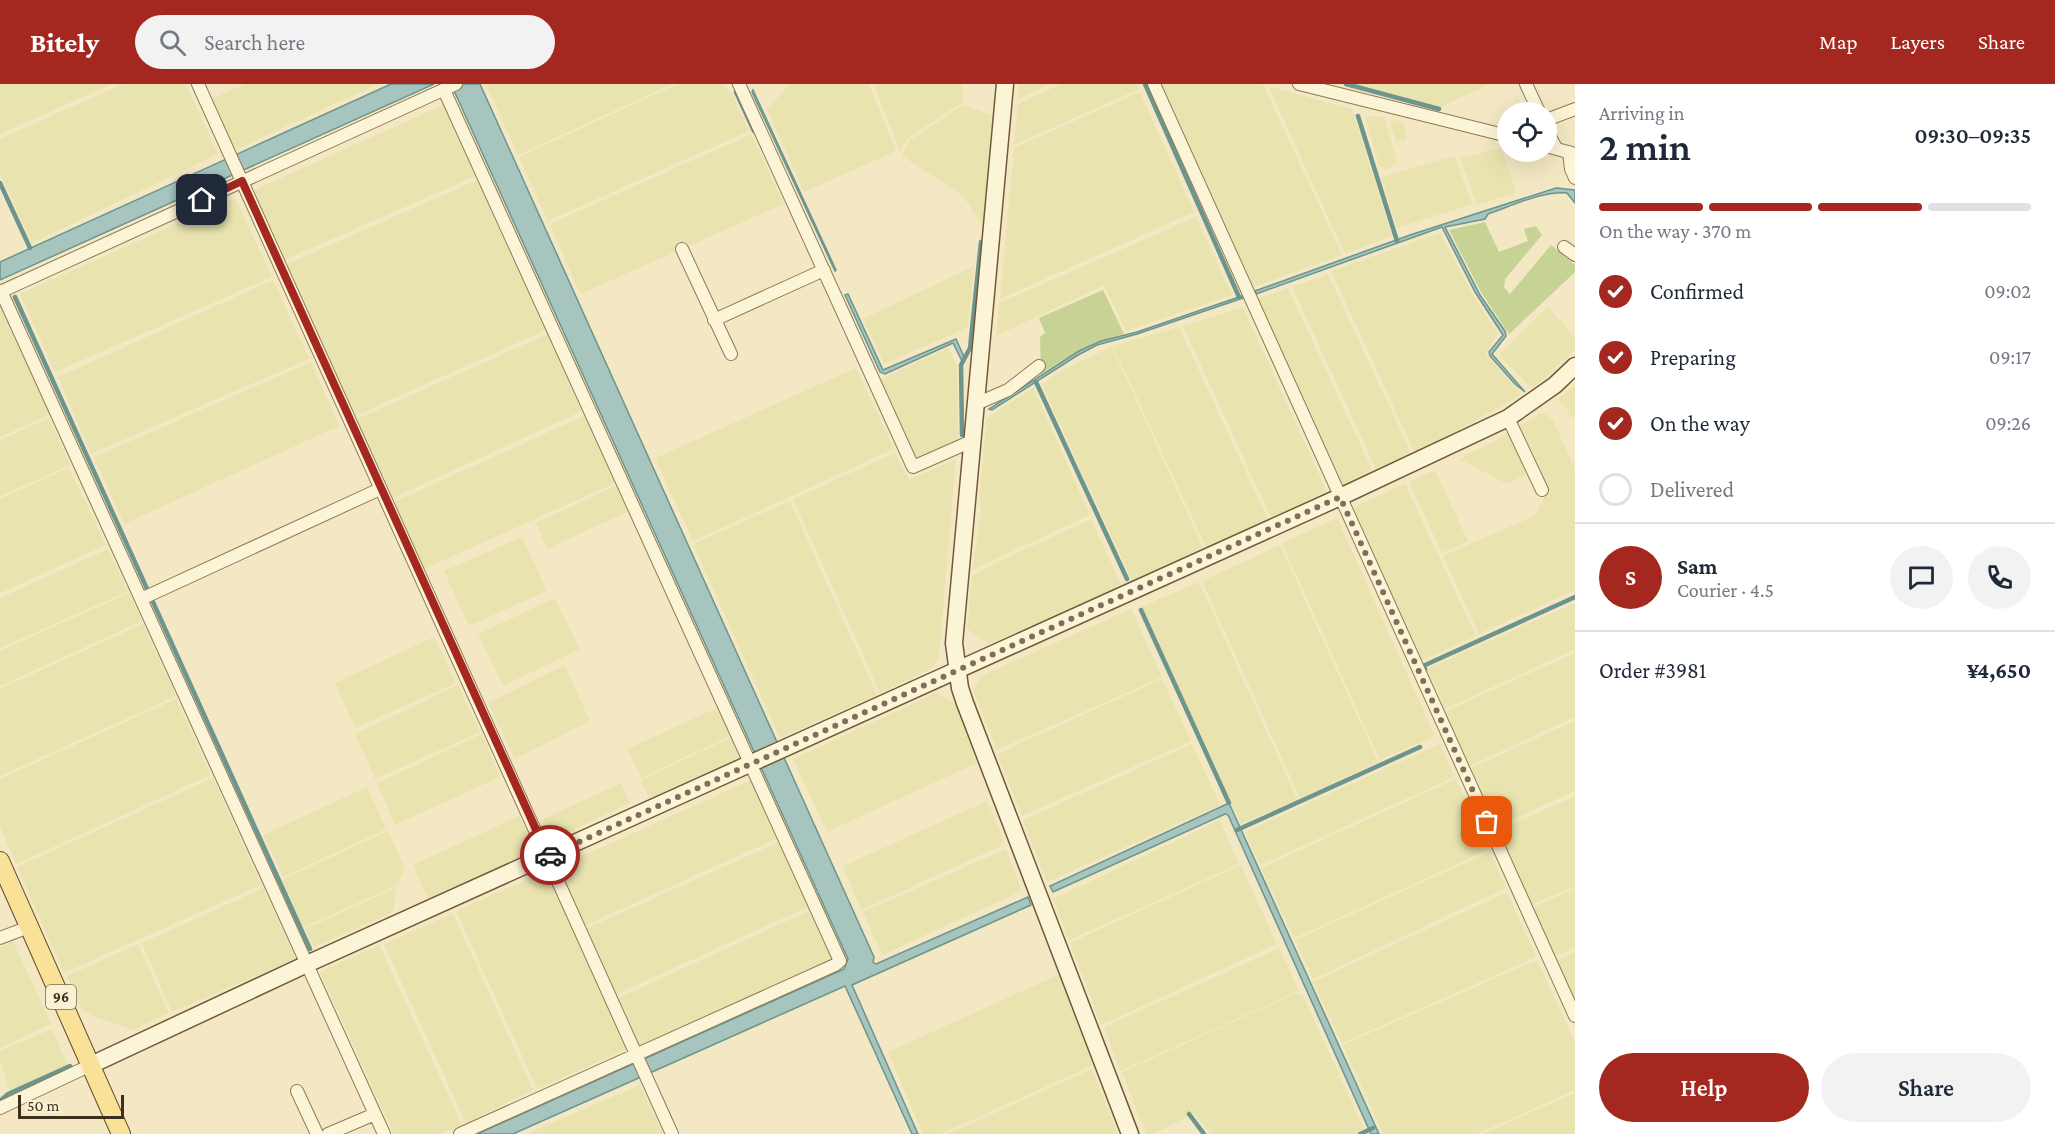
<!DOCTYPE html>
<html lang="en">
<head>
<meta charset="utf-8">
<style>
  body { margin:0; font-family:"Crimson Pro",serif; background:#f2f2f3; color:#1f2937; height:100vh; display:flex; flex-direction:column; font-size:22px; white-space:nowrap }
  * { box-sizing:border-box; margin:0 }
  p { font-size:20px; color:#747a83 }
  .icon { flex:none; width:33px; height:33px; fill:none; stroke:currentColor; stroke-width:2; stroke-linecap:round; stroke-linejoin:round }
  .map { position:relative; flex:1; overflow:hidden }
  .sheet { display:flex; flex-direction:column; background:#fff; width:480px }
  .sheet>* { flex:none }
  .fabs { position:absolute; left:1497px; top:18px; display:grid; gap:12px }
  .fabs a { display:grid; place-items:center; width:60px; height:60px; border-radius:50%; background:#fff; box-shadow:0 6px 24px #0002; font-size:30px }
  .scale { position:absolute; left:18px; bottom:15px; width:106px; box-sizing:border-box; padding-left:6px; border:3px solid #3d2f1d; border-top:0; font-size:16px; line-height:21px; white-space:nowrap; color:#3d2f1d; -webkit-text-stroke:4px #f9f1d3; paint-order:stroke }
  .pin { position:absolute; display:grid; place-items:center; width:51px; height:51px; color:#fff; margin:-26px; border-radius:12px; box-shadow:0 3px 9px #0006 }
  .courier { position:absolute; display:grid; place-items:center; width:60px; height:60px; margin:-30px; border:4px solid #a52820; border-radius:50%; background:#fff; color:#222; box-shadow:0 2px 8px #0007 }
  .summary em { font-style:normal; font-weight:600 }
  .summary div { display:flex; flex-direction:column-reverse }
  .summary { display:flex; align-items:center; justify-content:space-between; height:102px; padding:0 24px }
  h1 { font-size:39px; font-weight:600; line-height:45px }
  .bar { display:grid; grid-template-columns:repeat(4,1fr); gap:9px 6px; align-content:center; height:72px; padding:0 24px }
  .bar i { height:8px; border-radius:4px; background:#e0e1e3 }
  .bar .current { background:#a52820 }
  .bar p { grid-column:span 4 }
  .line { display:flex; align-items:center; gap:15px; padding:0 24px; border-top:2px solid #e0e1e3 }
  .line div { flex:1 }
  .round { display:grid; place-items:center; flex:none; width:63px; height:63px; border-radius:32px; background:#f2f2f3 }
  ol { padding:0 24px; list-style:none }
  li { display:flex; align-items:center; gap:18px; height:66px }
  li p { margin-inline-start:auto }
  li .icon { padding:6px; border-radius:50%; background:#a52820; color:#fff; stroke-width:4 }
  li:last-child { color:#747a83 }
  li i { width:33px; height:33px; border:3px solid #e0e1e3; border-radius:50% }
  .primary-button { display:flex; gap:12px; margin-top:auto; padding:12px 24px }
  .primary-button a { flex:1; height:69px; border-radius:36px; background:#a52820; color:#fff; font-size:24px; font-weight:600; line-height:69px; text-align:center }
  .primary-button a+a { background:#f2f2f3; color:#1f2937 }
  header { display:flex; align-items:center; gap:36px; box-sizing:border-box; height:84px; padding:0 30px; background:#a52820; color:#fff }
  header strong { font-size:28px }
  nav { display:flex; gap:33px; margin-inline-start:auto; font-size:21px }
  .search { width:420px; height:54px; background:#f2f2f3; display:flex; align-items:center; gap:15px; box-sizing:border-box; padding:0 21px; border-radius:33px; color:#747a83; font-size:22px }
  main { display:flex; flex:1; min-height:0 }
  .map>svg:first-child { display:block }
  .farmland { fill:#e9e4af }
  .green { fill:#c7d295 }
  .water { fill:#a5c5be; stroke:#6b958d; stroke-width:1.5 }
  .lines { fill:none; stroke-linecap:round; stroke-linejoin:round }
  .stream { stroke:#6b958d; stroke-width:4.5 }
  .street-casing { stroke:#8f7957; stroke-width:14 }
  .secondary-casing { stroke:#71593a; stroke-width:19 }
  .primary-casing { stroke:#5d462c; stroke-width:20 }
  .street { stroke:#fcf4d7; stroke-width:12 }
  .secondary { stroke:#fcf4d7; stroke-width:16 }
  .primary { stroke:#f9e197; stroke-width:18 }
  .done { stroke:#7d7057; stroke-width:6; stroke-dasharray:0 10.8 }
  .route { stroke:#a52820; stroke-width:8 }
  .labels { text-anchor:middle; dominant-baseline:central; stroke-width:4.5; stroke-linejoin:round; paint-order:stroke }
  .shield { fill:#f9f1d3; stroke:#756954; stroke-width:1.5 }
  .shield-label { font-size:15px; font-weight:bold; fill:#3d2f1d }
</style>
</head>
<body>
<header>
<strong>Bitely</strong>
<div class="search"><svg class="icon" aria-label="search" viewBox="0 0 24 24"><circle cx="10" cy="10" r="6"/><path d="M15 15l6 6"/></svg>Search here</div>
<nav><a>Map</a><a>Layers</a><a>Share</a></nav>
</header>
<main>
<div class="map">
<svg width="1575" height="1050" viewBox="0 0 1575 1050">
  <rect width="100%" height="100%" fill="#f3e8c3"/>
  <path class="farmland" d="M0 0H112L0 50Z
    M123 0H186L218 70 32 159 0 89V55Z
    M245 0H378L235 66 212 15Z
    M486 0H672L518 71Z
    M678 0H721L732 10 749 47 548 137 519 73Z
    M790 0H869L896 67 804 108 767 25Z
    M874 0H962L963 18 907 55 900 68Z
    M1019 0H1050L1018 15Z
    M1061 0H1137L1139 5 1014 61 1018 20Z
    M1158 0H1263L1342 171 1251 204Z
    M1352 0H1490L1441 23Z
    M1268 2 1352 25 1392 152 1345 170Z
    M1140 8 1194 128 1000 215 1014 64Z
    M443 21 476 92 284 176 254 106Z
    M963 21 992 31 983 143 963 112 902 72 909 57Z
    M1365 32 1384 33 1398 79 1386 86 1379 81Z
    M1395 36 1403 38 1407 56 1396 58 1390 38Z
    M751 50 784 120 580 210 550 140Z
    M1501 64 1516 109 1477 121 1460 74Z
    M1455 72 1472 120 1397 144 1381 93Z
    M479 95 548 245 355 332 285 181Z
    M235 114 272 193 55 288 20 210Z
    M1196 133 1232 211 1126 247 1104 201 996 252 999 219Z
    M1440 149 1472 210 1498 250 1486 270 1522 311 1415 369 1331 187Z
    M974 182 968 243 884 280 863 235Z
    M1328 190 1411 369 1376 385 1292 203Z
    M273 196 309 275 91 370 58 293Z
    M1288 204 1372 386 1341 402 1256 215Z
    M0 221 51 330 0 353Z
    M1243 223 1327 408 1271 434 1183 242Z
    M1548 223 1575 253V265L1546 294 1531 304 1499 271Z
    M1179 243 1268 436 1206 463 1113 262Z
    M548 250 582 327 393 414 357 335Z
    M1112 263 1203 464 1132 497 1042 301 1055 291 1078 278Z
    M948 264 957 281 958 356 916 376 914 373 879 296Z
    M311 278 339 342 124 440 94 373Z
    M856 284 894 365 693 457 655 374Z
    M1575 301V333H1570L1566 324 1557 316Z
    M1033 304 1090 431 976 484 972 488 981 425 979 415 987 334Z
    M1542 329 1549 332 1554 338 1575 385V506L1479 550 1443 472 1536 431 1548 404 1519 342Z
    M586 331 617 398 422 486 392 419Z
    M49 334 70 381 0 412V356Z
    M1510 349 1530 388 1507 400 1459 375Z
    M895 369 909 396 956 375 939 572 933 583 927 587 880 609 793 415Z
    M69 384 106 461 0 509V415Z
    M1435 386 1468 457 1442 469 1409 398Z
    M1405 400 1476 552 1421 577 1353 428 1356 422Z
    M617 401 629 427 547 465 536 439Z
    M790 417 877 611 780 654 693 460Z
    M1337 434 1435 652 1380 676 1282 459Z
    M1091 435 1122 502 989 560 967 545 972 492 987 483Z
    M522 453 547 507 469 542 444 487Z
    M1280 461 1378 678 1300 714 1202 497Z
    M108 465 128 507 0 564V514Z
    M1199 498 1297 715 1241 740 1141 523Z
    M129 509 142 537 0 602V567Z
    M555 514 580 565 503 602 478 550Z
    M1575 519V565L1445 625 1427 585Z
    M1131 525 1162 593 997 666 973 606 981 592Z
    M143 540 176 612 0 692V605Z
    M434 553 456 599 355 644 335 599Z
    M1575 569V633L1467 683 1442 629Z
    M565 581 590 637 515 675 488 619Z
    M1162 595 1191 657 1022 732 997 670Z
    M458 601 480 648 375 695 355 650Z
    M936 609 954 618 977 679 827 748 793 675Z
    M176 615 211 691 16 780 0 743V695Z
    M719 623 732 651 641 694 627 665Z
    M1575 637V707L1496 743 1469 685Z
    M482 650 500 693 395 741 377 699Z
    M732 653 741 673 649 714 641 696Z
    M1192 660 1220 721 1047 798 1023 736Z
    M1440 660 1454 693 1260 781 1245 748Z
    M213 694 261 801 64 889 17 783Z
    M1456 695 1488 766 1294 854 1261 784Z
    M751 696 778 754 584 842 558 783Z
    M621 699 630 719 552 756 543 735Z
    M367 703 386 745 283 793 263 751Z
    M1575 712V802L1531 821 1497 747Z
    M987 717 1003 754 1001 762 861 826 843 782Z
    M519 732 536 766 428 815 413 781Z
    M1220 736 1239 780 1069 856 1053 815Z
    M388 747 405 784 398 801 303 843 282 796Z
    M779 758 810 822 615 911 585 845Z
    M1006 765 1022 807 882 871 863 828Z
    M1490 768 1506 804 1313 895 1295 856Z
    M1241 781 1277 860 1101 941 1070 859Z
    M547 787 629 964 537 1005 456 827Z
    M263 804 296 875 172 928 142 859Z
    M396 804 393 828 314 863 305 845Z
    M1575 805V863L1555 872 1532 824Z
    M1507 808 1536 873 1342 959 1313 898Z
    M811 826 833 875 832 878 639 963 616 915Z
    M453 829 533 1006 466 1039 384 860Z
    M13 857 51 940 0 964V863Z
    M138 860 169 929 133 946 83 928 67 892Z
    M379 861 462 1041 441 1050H394L320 888Z
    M1279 864 1299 907 1120 987 1104 943Z
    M1575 868V917L1557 877Z
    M1537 876 1575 958V1006L1477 1050H1383L1343 961Z
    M1060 890 1093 981 941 1050H923L888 968Z
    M1295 910H1302L1364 1045 1354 1050H1211L1194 1029 1154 1050H1146L1122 988Z
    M52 945 69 984 11 1012 0 975V967Z
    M1092 985 1118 1050H947L968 1041Z
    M640 1001 663 1050H526Z
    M1575 1009V1050H1483Z"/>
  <path class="green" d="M1485 138 1499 168 1528 157 1524 145 1536 142 1542 151 1505 195 1504 203 1510 210 1551 161 1575 181V188L1509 250 1481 208 1449 146Z
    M1103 206 1124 250C1091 259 1070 271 1041 290L1040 253 1045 249 1039 234Z"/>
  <path class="water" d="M391 0H434L0 196V178Z
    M451 0H480L874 873 873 878 876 880 1028 813 1031 821 852 901 918 1050H912L845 902 513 1050H477L844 885 848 875Z
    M753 6 836 186 835 187 752 8Z
    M1556 104 1575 106V119L1567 109C1541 107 1512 122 1488 130L1485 135 1445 143 1480 211 1505 247 1506 252 1492 270 1525 308 1515 300 1490 272 1489 268 1503 251 1475 208 1442 143 1256 210 1255 207 1410 151Z
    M848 210 883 286 956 255 965 275 962 277 953 259 885 290 880 288 845 211Z
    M1242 212 1243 214 1137 250 1097 261 1078 271 992 326 989 325 1079 267 1101 257 1137 248Z
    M1229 719 1379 1050H1371L1228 731 1225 730 1053 808 1050 802Z"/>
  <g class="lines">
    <path class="stream" d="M1145 0 1239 213
      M1346 0 1439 25
      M736 8 754 47
      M1358 32 1397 157
      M0 99 30 164
      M15 213 310 865
      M1036 298 1127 495
      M962 351 961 281 970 264 981 158
      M1141 526 1229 719
      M1425 585 1423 582 1575 513
      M1237 746 1420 663
      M0 1017 8 1010 70 982
      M1189 1030 1204 1050
      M1360 1050 1373 1044"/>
    <g class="street-casing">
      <path id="street" d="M198 0 672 1050
        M739 0 913 383 972 357
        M1154 0 1575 932
        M1299 0 1508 52
        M1526 0 1539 28
        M444 6 840 877 835 881 460 1050
        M1546 36 1575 25
        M1546 45 1556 64
        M1546 62 1575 70
        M1569 68 1571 85 1575 94
        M1564 163 1575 171
        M682 165 731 270
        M1 207 384 1050
        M0 208 456 0
        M714 236 824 186
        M976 320 1008 306 1039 282
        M1508 334 1542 406
        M141 515 380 405
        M0 854 29 843
        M297 1007 317 1050
        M0 1024 91 981
        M328 1050 375 1030"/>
    </g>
    <g class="secondary-casing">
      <path id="secondary" d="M1005 0 954 559 960 604 965 619 1130 1050
        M91 981 307 880 1340 413 1508 334 1555 301 1575 282"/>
    </g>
    <g class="primary-casing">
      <path id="primary" d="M0 777 121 1050"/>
    </g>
    <use href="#street" class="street"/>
    <use href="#secondary" class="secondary"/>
    <use href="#primary" class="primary"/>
  </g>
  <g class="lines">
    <path class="done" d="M550 771 1340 413 1487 738"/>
    <path class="route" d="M202 116 242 97 548 772 550 771"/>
  </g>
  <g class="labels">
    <rect class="shield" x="46" y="901" width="30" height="24" rx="4.5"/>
    <g class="shield-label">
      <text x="61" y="913">96</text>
    </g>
  </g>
</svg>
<div class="fabs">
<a><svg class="icon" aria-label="locate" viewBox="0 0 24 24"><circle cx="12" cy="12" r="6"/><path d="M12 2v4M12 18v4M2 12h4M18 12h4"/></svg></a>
</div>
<div class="scale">50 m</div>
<div class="pin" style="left:1487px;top:738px;background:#ea580c"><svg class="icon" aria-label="bag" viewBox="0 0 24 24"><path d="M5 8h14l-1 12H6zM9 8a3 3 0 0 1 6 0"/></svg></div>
<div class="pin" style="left:202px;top:116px;background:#1f2937"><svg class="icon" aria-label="home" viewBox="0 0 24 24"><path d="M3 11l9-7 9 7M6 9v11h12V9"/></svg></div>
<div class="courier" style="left:550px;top:771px"><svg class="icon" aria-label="car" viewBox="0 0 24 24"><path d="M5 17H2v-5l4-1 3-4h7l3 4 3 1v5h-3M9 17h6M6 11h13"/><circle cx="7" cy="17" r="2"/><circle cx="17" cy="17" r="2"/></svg></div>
</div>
<section class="sheet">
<div class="summary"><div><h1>2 min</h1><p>Arriving in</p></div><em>09:30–09:35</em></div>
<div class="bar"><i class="current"></i><i class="current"></i><i class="current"></i><i></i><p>On the way · 370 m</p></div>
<ol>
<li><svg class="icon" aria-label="check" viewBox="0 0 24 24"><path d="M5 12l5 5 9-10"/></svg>Confirmed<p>09:02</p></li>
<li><svg class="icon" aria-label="check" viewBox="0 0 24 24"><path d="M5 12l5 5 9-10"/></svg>Preparing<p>09:17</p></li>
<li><svg class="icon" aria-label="check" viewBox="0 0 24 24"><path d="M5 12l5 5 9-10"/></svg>On the way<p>09:26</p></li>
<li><i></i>Delivered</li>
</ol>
<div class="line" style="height:108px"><b class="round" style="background:#a52820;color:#fff">S</b><div><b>Sam</b><p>Courier · 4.5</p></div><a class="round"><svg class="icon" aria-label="chat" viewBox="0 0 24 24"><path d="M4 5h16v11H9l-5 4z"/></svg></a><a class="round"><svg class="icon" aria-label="phone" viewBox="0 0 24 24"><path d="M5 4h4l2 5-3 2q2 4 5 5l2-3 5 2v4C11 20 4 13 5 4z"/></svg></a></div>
<div class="line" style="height:78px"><div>Order #3981</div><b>¥4,650</b></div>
<div class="primary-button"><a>Help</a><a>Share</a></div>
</section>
</main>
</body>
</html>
